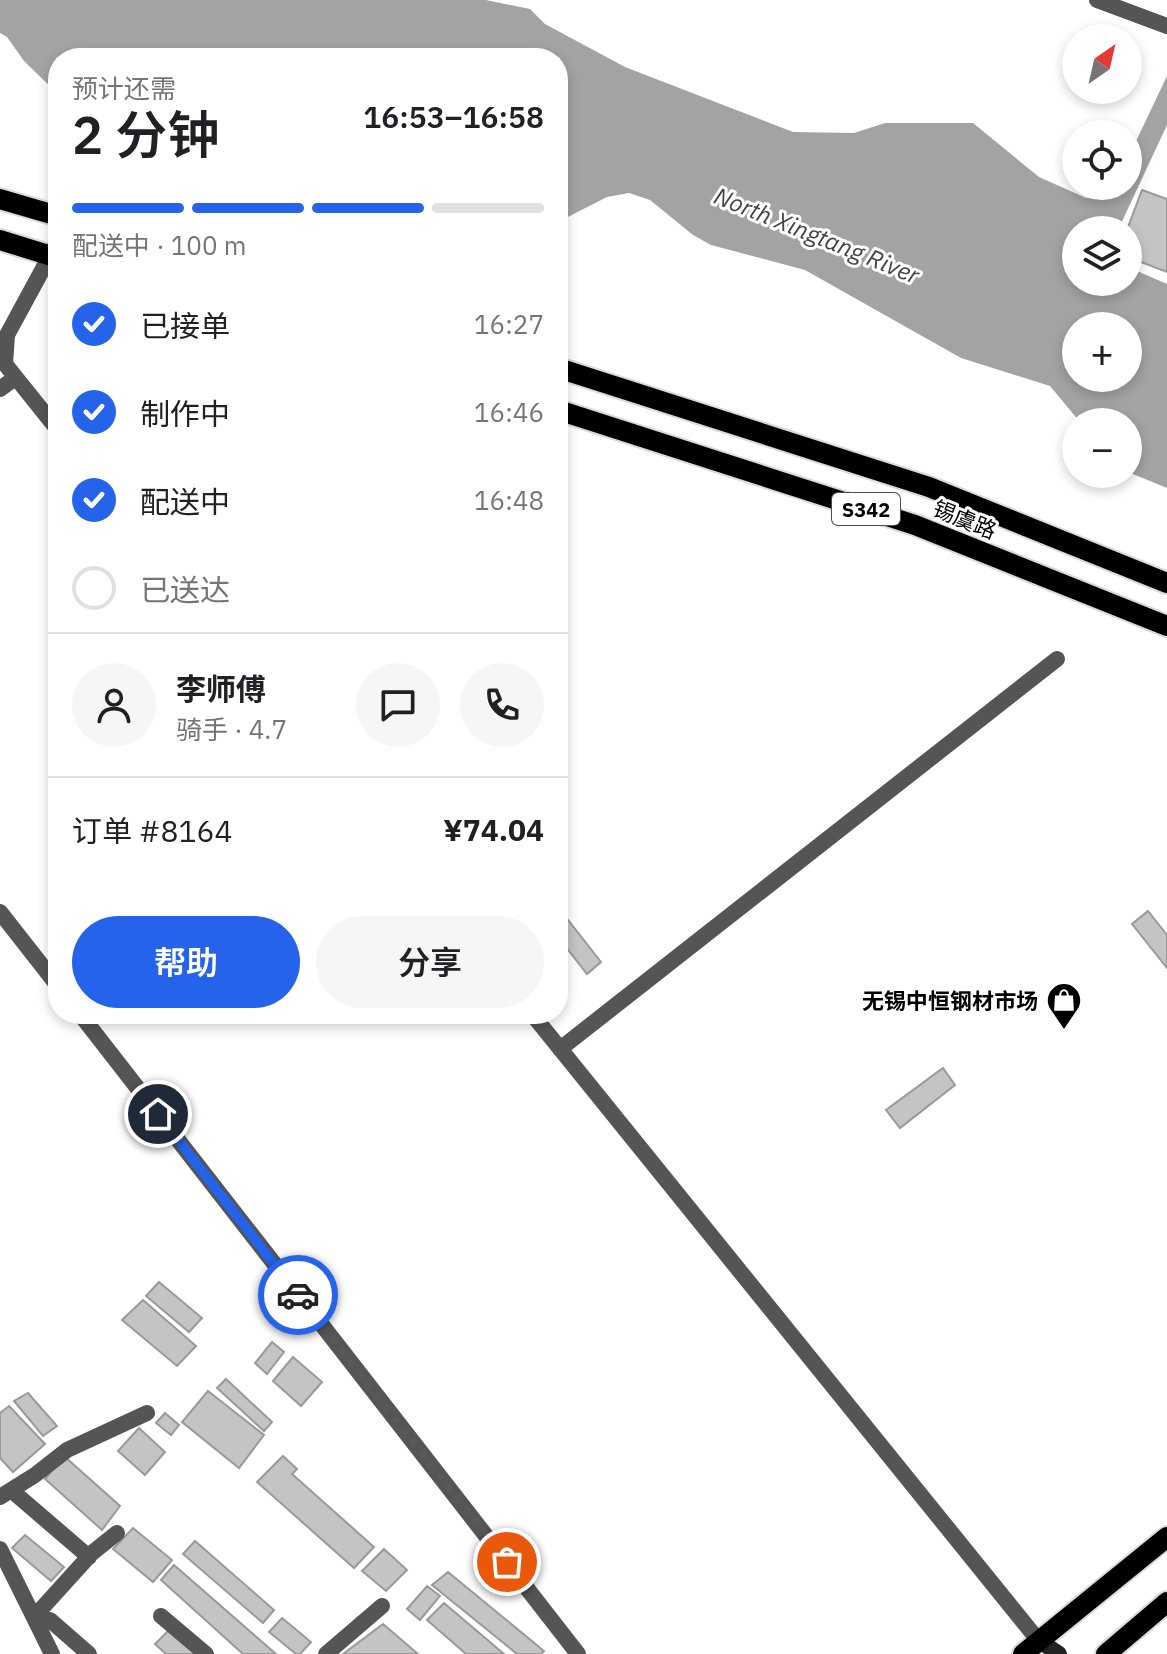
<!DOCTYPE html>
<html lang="zh">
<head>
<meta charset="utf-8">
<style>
  body { margin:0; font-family:"IBM Plex Sans","Noto Sans SC",sans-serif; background:#f6f6f6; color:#202124; height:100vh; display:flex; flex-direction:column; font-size:30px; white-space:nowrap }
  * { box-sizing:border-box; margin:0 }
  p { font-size:26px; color:#757577 }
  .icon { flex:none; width:44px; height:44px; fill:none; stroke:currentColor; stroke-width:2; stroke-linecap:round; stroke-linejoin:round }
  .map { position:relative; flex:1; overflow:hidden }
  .panel { position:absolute; left:48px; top:48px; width:520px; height:976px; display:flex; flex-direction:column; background:#fff; border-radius:32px; box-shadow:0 4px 12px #0003 }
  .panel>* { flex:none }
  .needle { width:52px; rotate:34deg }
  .buttons { position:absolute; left:1062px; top:24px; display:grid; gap:16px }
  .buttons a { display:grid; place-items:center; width:80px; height:80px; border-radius:50%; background:#fff; box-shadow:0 4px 12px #0003; font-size:40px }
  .pin { position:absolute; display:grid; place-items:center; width:68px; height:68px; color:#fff; margin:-34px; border:4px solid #fff; border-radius:50%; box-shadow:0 2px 8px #0007 }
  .courier { position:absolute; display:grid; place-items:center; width:80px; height:80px; margin:-40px; border:6px solid #2563eb; border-radius:50%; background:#fff; color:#222; box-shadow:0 2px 10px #0007 }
  .head em { font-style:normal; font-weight:600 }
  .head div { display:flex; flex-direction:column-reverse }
  .head { display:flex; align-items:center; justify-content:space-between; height:136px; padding:0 24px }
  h1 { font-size:52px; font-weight:600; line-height:60px }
  .bar { display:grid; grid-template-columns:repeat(4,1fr); gap:12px 8px; align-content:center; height:96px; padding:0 24px }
  .bar i { height:10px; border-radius:6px; background:#e0e0e0 }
  .bar .current { background:#2563eb }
  .bar p { grid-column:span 4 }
  .line { display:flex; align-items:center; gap:20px; padding:0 24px; border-top:2px solid #e0e0e0 }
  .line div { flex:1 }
  .round { display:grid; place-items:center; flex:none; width:84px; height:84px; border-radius:42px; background:#f6f6f6 }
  ol { padding:0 24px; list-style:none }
  li { display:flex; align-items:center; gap:24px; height:88px }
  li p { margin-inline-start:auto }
  li .icon { padding:8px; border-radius:50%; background:#2563eb; color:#fff; stroke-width:4 }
  li:last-child { color:#757577 }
  li i { width:44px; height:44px; border:4px solid #e0e0e0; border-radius:50% }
  .primary-button { display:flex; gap:16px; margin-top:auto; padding:16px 24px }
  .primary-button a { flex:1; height:92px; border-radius:48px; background:#2563eb; color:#fff; font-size:32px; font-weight:600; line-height:92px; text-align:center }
  .primary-button a+a { background:#f6f6f6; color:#202124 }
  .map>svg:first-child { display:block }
  .water { fill:#a3a3a3; fill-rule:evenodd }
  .building { fill:#c4c4c4; stroke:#999; stroke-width:2 }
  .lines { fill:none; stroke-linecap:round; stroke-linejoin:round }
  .primary-casing { stroke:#dbdbdb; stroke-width:24 }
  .street { stroke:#555; stroke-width:16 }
  .secondary { stroke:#222; stroke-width:16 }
  .primary { stroke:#000; stroke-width:20 }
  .done { stroke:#595959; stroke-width:8; stroke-dasharray:0 14.4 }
  .route { stroke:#2563eb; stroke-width:10 }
  .labels { text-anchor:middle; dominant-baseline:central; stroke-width:6; stroke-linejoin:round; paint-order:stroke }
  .shield { fill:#fff; stroke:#4c4c4c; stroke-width:2 }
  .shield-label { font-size:20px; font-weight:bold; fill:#000 }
  .street-label { font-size:22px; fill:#000; stroke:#fff }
  .poi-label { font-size:22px; font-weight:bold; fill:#000; stroke:#fff; text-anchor:end }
  .water-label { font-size:24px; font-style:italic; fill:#444; stroke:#fff }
</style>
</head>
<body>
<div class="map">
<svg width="1167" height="1654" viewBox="0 0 1167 1654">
  <rect width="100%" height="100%" fill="#fff"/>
  <path class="water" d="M0 0H486L530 9 545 24 625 67 793 132 854 133 885 123H973L1039 177 1086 198 1099 199 1113 186H1128V158L1167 76V125L1118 230H1076V282H1128V267L1167 284V488L1128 472V422H1080L1050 386 961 358 805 270 711 245 693 235 650 200 629 193 607 197 558 222V58H58V94L24 61 7 37 0 33ZM1076 326H1128V378H1076Z"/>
  <path class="building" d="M1142 190 1167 199V272L1128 257 1127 230Z
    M558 907 601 962 587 974 558 937Z
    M1148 911 1167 935V968L1132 924Z
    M943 1068 955 1085 900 1128 886 1110Z
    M159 1282 202 1318 189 1332 146 1296Z
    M143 1300 196 1346 177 1366 122 1320Z
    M272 1342 284 1352 267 1374 255 1363Z
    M293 1357 322 1382 301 1406 273 1381Z
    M226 1379 272 1422 264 1431 217 1388Z
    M208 1391 264 1435 239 1468 182 1422Z
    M28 1393 57 1426 43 1436 14 1401Z
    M9 1406 45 1444 13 1472 0 1458V1413Z
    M165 1413 179 1425 171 1435 156 1423Z
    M139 1428 165 1452 145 1475 118 1451Z
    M64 1456 120 1506 102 1530 45 1479Z
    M283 1456 297 1469 292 1474 374 1547 354 1568 257 1482Z
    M133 1528 172 1560 153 1582 113 1549Z
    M25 1535 64 1567 51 1581 12 1548Z
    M195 1541 274 1610 263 1623 183 1554Z
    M384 1549 407 1570 386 1591 362 1571Z
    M174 1565 276 1654H243L161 1580Z
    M448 1572 544 1651 541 1654H517L432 1585Z
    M427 1586 440 1596 420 1620 407 1609Z
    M444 1603 504 1654H466L427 1620Z
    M282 1618 311 1642 300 1654H296L269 1632Z
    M383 1624 418 1654H343Z
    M169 1630 197 1654H166L155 1644Z"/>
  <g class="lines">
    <g class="primary-casing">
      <path id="primary" d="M0 199 58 216
        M0 240 58 258
        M558 368 929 487 1167 583
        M558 410 915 525 1167 626
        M1023 1654 1167 1537
        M1106 1654 1167 1602"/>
    </g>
    <path class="street" d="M1097 0 1167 26
      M58 241 7 335 5 364 58 430
      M0 389 15 378
      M0 912 58 986
      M80 1014 578 1654
      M532 1014 1038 1640
      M560 1049 1057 659
      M11 1490 89 1557
      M0 1497 35 1475 67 1450 147 1413
      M0 1549 52 1654
      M161 1616 206 1654
      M34 1617 92 1553 117 1533
      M34 1617 50 1620 89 1654
      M326 1654 382 1606"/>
    <path class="secondary" d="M1038 1640 1059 1654"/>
    <use href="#primary" class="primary"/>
  </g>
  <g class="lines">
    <path class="done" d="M298 1295 507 1562"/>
    <path class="route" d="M158 1114 298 1295"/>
  </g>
  <defs>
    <g id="shop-pin" transform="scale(1.8)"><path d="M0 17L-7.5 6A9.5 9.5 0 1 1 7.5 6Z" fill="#000" stroke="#fff"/><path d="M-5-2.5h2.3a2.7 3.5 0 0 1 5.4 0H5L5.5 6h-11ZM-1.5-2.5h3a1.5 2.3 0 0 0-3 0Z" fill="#fff"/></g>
  </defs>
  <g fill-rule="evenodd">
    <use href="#shop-pin" x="1064" y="1000"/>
  </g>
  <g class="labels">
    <rect class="shield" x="832" y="493" width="68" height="32" rx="6"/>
    <g class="shield-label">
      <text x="866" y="509">S342</text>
    </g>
    <g class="street-label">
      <text transform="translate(965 519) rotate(22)">锡虞路</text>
    </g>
    <g class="poi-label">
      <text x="1038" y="1000">无锡中恒钢材市场</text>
    </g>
    <g class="water-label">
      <text transform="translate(817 235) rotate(22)">North Xingtang River</text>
    </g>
  </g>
</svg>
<div class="buttons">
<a><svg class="needle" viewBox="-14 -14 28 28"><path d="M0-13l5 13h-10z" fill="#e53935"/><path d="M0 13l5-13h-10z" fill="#757577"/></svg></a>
<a><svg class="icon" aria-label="locate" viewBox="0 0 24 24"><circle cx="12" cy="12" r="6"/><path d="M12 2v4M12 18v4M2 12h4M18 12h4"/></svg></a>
<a><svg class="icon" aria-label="layers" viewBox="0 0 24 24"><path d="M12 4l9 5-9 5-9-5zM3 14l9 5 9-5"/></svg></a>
<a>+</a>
<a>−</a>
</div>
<div class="pin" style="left:507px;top:1562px;background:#ea580c"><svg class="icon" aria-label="bag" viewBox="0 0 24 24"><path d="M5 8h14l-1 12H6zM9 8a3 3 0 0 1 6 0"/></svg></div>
<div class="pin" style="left:158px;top:1114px;background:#1f2937"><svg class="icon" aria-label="home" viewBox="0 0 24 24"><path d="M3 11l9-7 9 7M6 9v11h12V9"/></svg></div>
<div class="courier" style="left:298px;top:1295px"><svg class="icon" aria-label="car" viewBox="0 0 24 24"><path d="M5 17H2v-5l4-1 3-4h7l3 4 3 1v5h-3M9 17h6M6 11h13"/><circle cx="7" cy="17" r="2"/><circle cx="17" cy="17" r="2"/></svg></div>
<section class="panel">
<div class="head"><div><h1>2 分钟</h1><p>预计还需</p></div><em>16:53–16:58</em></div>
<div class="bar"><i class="current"></i><i class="current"></i><i class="current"></i><i></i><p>配送中 · 100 m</p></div>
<ol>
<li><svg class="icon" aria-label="check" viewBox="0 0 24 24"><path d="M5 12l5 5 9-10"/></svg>已接单<p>16:27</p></li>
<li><svg class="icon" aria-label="check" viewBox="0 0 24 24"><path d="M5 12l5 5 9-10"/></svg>制作中<p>16:46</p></li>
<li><svg class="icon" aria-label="check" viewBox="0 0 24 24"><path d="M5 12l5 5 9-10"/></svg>配送中<p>16:48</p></li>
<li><i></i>已送达</li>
</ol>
<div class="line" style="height:144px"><a class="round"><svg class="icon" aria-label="person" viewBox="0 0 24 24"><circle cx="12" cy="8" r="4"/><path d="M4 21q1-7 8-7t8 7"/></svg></a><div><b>李师傅</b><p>骑手 · 4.7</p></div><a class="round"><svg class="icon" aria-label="chat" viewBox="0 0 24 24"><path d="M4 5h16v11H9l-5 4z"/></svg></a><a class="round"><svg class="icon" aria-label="phone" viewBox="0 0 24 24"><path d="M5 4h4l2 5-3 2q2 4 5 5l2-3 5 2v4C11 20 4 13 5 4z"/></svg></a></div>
<div class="line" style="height:104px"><div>订单 #8164</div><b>¥74.04</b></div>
<div class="primary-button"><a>帮助</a><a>分享</a></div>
</section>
</div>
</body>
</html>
